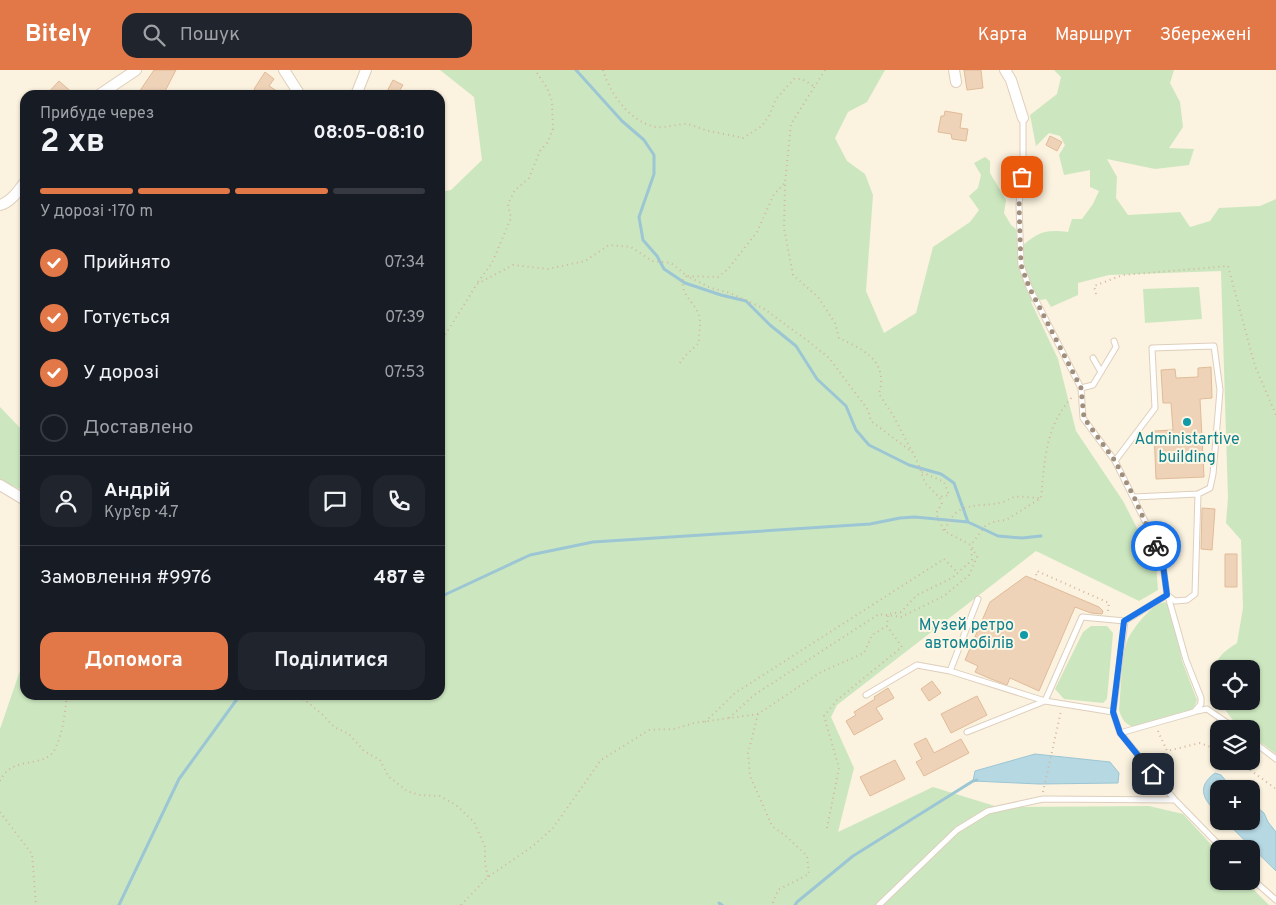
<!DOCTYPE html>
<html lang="uk">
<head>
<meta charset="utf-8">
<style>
  body { margin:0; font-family:Overpass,sans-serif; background:#20242c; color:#f1f3f6; height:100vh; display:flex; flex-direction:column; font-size:19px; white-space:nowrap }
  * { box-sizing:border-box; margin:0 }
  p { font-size:16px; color:#9ea1a6 }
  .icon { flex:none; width:28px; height:28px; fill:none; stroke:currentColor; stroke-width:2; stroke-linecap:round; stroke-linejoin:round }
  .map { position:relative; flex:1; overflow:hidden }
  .drawer { position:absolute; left:20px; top:20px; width:425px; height:610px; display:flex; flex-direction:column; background:#171b24; border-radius:15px; box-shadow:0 1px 4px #0004 }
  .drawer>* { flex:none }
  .controls { position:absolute; left:1210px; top:590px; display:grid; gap:10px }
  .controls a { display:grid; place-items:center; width:50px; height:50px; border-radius:10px; background:#171b24; box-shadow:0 1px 4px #0004; font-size:25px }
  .pin { position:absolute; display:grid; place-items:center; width:42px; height:42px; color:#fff; margin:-21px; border-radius:10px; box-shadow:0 2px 8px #0006 }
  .courier { position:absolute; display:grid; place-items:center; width:50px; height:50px; margin:-25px; border:4px solid #1a73e8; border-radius:50%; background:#fff; color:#222; box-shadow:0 1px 6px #0007 }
  .overview em { font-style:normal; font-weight:700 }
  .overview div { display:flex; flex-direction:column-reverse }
  .overview { display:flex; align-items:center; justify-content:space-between; height:85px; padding:0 20px }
  h1 { font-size:32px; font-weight:700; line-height:38px }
  .bar { display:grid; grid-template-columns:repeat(4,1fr); gap:8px 5px; align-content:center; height:60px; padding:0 20px }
  .bar i { height:6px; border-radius:4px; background:#363941 }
  .bar .on { background:#e27747 }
  .bar p { grid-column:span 4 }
  .line { display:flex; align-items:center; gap:12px; padding:0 20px; border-top:1px solid #363941 }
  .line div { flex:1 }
  .round { display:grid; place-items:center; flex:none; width:52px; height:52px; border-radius:15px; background:#20242c }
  ol { padding:0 20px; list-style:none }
  li { display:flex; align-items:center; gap:15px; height:55px }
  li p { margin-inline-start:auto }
  li .icon { padding:5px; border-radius:50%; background:#e27747; color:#fff; stroke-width:4 }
  li:last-child { color:#9ea1a6 }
  li i { width:28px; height:28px; border:2px solid #363941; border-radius:50% }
  .button { display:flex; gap:10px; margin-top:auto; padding:10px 20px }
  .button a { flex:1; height:58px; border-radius:15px; background:#e27747; color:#fff; font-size:20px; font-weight:700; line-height:58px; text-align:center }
  .button a+a { background:#20242c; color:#f1f3f6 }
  header { display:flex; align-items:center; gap:30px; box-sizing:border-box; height:70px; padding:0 25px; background:#e27747; color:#fff }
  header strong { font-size:24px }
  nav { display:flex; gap:28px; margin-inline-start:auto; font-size:18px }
  .search { width:350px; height:45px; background:#20242c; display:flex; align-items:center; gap:12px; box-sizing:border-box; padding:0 18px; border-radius:15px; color:#9ea1a6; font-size:19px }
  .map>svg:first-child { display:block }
  .green { fill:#cce7bf }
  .water { fill:#b5d8e3; stroke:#9cc6d4 }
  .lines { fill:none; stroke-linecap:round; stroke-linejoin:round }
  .stream { stroke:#9cc6d4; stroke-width:3 }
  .building { fill:#efd3b8; stroke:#e1bb99 }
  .service-casing { stroke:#decfbc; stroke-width:7 }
  .minor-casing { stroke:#decfbc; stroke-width:12 }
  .path { stroke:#d3b69c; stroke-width:2; stroke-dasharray:1 4; stroke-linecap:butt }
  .service { stroke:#fff; stroke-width:5 }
  .minor { stroke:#fff; stroke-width:10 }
  .done { stroke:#a18f7d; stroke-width:5; stroke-dasharray:0 9 }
  .route { stroke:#1a73e8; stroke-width:6 }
  .culture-dot { fill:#0f9aa8; stroke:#fef6e4; stroke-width:2 }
  .labels { text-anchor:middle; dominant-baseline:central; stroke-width:4; stroke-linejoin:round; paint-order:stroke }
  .culture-label { font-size:16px; fill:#0d838f; stroke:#fef6e4 }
</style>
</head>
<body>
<header>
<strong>Bitely</strong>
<div class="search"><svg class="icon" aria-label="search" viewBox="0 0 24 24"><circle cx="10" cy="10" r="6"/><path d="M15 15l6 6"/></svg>Пошук</div>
<nav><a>Карта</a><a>Маршрут</a><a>Збережені</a></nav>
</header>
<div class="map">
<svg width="1276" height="835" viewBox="0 0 1276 835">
  <rect width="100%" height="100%" fill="#fbf2df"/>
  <path class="green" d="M440 0H885L867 32 848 42 835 68 847 91 865 104 873 125 866 221 884 263 916 243 933 177 970 152 979 140 969 126 978 118 981 105 974 93 985 87 990 91V103L1006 130 1004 143 1011 155 1016 159 1018 179C1038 163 1042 159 1068 162L1072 149H1082L1093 134 1099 121 1090 117V100L1064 105 1059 85 1065 75 1060 66 1049 63 1036 76 1030 45 1057 24 1061 7 1054 0H1174L1170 13 1180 32 1183 57 1169 78 1194 79 1189 95 1155 99 1107 89 1117 107 1116 128 1128 145 1180 142 1190 157 1210 151 1219 138 1260 136 1276 129V684L1251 665V659C1235 659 1228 643 1220 631H1251V599H1219V629C1216 623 1215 619 1215 613 1212 591 1220 584 1237 573L1243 538 1241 470 1226 453 1228 428 1221 201 1109 205 1078 213V225L1051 237 1046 229 1031 232 1058 289 1076 361 1123 431 1156 495 1158 520 1139 531 1036 481 837 635 831 647 854 698 838 762 933 717 998 737 1149 736 1183 744 1219 783V811H1245L1269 835H0V659L25 586V625H440V122L451 120 482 90 474 27Z
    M1199 217 1202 249 1145 253 1143 219Z
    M0 337 25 363V421L0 411Z
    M1165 532 1170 536 1173 543 1182 591 1197 630C1196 634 1194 638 1191 640 1180 649 1144 662 1131 656 1124 653 1121 647 1119 640 1121 620 1121 593 1126 574 1130 561 1151 534 1165 532Z
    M1091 556H1107L1113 563 1107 629 1103 633 1064 629 1055 619 1083 562Z"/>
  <path class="water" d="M1035 684 1110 692 1119 703 1118 713 1039 714 973 711 975 701Z
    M1215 703 1221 705 1233 719H1219V745C1204 730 1195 718 1215 703Z
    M1251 732 1264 743 1268 752 1276 762V801L1225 751H1251Z"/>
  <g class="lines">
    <path class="stream" d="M576 0 622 51 644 70 654 85V104L639 147 643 170 657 186 664 199 685 213 721 225 746 231 770 255 796 276 817 309 846 336 856 360 869 375 909 395 941 404 954 413 968 452
      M440 527 530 485 593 472 870 454 900 448 915 447 968 452 998 466 1022 468 1041 466
      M719 833 722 835
      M119 835 179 709 240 625
      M795 835 797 832 853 786 973 711 977 710"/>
  </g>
  <path class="building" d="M154 0H176L163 25H137Z
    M964 0H981L983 18 967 20Z
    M265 2 274 9 269 16 283 25H263L254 19Z
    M393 10 403 15 397 25H385Z
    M59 11 75 25H46Z
    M945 41 962 44 960 58 968 59 966 71 952 69 951 64 938 62 941 46H944Z
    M1050 66 1062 72 1057 81 1046 75Z
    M1211 297 1212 328 1200 329 1204 407 1156 409 1154 361 1173 360 1171 333H1163L1161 300 1175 299 1176 308 1198 307V298Z
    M1202 438 1215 439 1212 480 1201 479Z
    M1225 484H1237V517H1225Z
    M1026 506 1099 537 1103 541 1102 544 1091 543 1075 537 1039 621 1010 608 1007 615 991 609 975 602 978 596 965 590 990 532Z
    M932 611 941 623 929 631 921 619Z
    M888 618 894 628 876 638 883 649 854 665 846 651 856 645 854 642 875 629 874 627Z
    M977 626 987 645 951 663 941 644Z
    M926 668 934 683 961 669 969 683 924 706 916 692 922 689 914 674Z
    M895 690 905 709 870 726 860 707Z"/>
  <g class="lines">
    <g class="service-casing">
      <path id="service" d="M1023 48V93L1019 135 1021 195 1029 217 1081 318 1083 348 1115 391 1152 465 1163 495 1167 525 1125 551 1113 642 1120 663 1175 730 1223 779
        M1093 288 1101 302
        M1081 318 1093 315 1116 277 1114 271
        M1115 391 1155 338 1152 278 1214 276 1220 320 1213 404 1210 418 1198 424 1195 524 1187 530 1175 531 1167 525
        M1134 427 1198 424
        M950 601 978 529
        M866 625 917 595 950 601 1045 631 1082 547 1125 551
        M1197 641 1207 639 1236 659
        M967 662 1045 631 1113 642
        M1120 663 1194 642 1201 634V628L1186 590 1168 526
        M1251 670 1276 689
        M1251 808 1276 830
        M879 835 957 760 988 741 1043 729 1175 730"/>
    </g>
    <g class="minor-casing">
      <path id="minor" d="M284 0 300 25
        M954 0 956 12
        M1005 0 1011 10 1023 48
        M99 25 136 0
        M356 25 366 0
        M0 135C11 132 18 121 25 112
        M0 415 25 430"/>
    </g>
    <path class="path" d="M603 0C610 24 630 52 656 57 666 58 677 54 687 54 693 55 699 58 705 60 717 63 731 65 743 68L762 56 769 46 776 29 794 9H802L815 17
      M825 0 791 54 785 113 784 158 793 205 818 227 835 253 839 268C857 277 880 286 881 308 882 313 880 319 879 324L893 345 918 393 925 413 939 427 942 434 936 443 944 461 971 475 986 455 996 451 1006 450 1041 428C1045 389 1045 355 1074 325
      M478 212 492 193 511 148 508 134 515 120 529 108 540 81 547 73 553 59 552 31 547 18 535 0
      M1096 224 1094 216 1123 205 1228 196 1255 296 1276 345
      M440 273 477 214 513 195 548 199 585 191 609 175 631 177 652 191 671 193 687 206 718 207 728 199 757 162 774 124 785 113
      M680 293 685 286 699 273C698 264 702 254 699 245 694 231 680 225 683 209L687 206 711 218 730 223 763 238 808 271 829 288 868 340 871 351 912 382
      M922 402 944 412 949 425 940 427
      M945 460C957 428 978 439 1003 432 1007 431 1010 428 1014 427 1022 426 1033 428 1041 428
      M1035 510 1037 501 1109 533 1108 541
      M288 625 305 630 324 646 334 657 349 664 364 681 380 690 388 706 407 721 419 725 440 726 456 735 474 752 485 777V793L488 807
      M758 644 748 683 750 706 772 756 787 767 807 786 809 804 778 820 772 835
      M729 648 754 625 879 544 901 547 944 526 969 505 977 487 972 477
      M705 652 735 623 944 489 958 503
      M1158 661 1167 681 1200 673 1219 680
      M1238 691 1276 719
      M0 711C12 684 44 700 55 679 63 663 65 643 67 625
      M1043 722 1061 641
      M0 742 32 784 36 835
      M827 758 839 698 824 646 837 630 902 577 887 556
      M461 835 488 807 533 776 553 758 601 690 649 660 674 659 694 653 758 644 821 602 864 583 872 565 887 556 888 544 901 542 917 525 952 508 972 490 971 475"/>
    <use href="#service" class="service"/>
    <use href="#minor" class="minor"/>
  </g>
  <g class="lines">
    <path class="done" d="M1022 107 1019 135 1021 195 1029 217 1081 318 1084 348 1115 391 1134 427 1156 476"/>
    <path class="route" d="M1153 704 1120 663 1113 642 1124 551 1167 525 1163 495 1156 476"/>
  </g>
  <g class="culture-dot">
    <circle cx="1187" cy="352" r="5"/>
    <circle cx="1024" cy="565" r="5"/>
  </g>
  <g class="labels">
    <g class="culture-label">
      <text x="1187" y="370">Administartive<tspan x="1187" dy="18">building</tspan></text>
      <text x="1014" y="556" text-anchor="end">Музей ретро<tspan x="1014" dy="18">автомобілів</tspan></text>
    </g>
  </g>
</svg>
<div class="controls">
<a><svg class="icon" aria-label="locate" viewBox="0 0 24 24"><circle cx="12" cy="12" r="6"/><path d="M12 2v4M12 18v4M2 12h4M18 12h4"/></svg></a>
<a><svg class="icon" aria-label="layers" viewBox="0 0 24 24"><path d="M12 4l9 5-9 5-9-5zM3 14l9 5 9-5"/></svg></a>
<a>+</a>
<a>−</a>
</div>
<div class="pin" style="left:1022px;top:107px;background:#ea580c"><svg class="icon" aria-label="bag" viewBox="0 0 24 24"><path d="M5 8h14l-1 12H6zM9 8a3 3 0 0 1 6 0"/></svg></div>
<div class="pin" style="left:1153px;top:704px;background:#1f2937"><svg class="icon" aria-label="home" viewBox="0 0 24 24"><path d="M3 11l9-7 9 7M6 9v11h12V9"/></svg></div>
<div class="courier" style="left:1156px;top:476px"><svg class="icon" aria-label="bike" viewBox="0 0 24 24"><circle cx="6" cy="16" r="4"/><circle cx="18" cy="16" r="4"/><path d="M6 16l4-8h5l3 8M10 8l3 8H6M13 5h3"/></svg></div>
<section class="drawer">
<div class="overview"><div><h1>2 хв</h1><p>Прибуде через</p></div><em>08:05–08:10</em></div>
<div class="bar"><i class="on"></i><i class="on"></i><i class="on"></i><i></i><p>У дорозі · 170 m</p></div>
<ol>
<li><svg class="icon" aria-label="check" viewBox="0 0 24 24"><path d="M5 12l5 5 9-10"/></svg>Прийнято<p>07:34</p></li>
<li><svg class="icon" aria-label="check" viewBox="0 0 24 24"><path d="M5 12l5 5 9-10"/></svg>Готується<p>07:39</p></li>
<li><svg class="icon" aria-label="check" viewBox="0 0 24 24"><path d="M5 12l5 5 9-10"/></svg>У дорозі<p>07:53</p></li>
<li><i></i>Доставлено</li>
</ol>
<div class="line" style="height:90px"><a class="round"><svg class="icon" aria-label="person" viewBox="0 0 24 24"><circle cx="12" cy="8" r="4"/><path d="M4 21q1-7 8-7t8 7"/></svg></a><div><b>Андрій</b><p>Кур’єр · 4.7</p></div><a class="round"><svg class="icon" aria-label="chat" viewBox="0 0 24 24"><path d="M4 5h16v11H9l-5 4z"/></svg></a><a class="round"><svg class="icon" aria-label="phone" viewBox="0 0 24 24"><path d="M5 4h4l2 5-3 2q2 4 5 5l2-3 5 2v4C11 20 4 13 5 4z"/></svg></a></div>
<div class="line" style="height:65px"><div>Замовлення #9976</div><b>487 ₴</b></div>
<div class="button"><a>Допомога</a><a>Поділитися</a></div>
</section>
</div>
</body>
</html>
